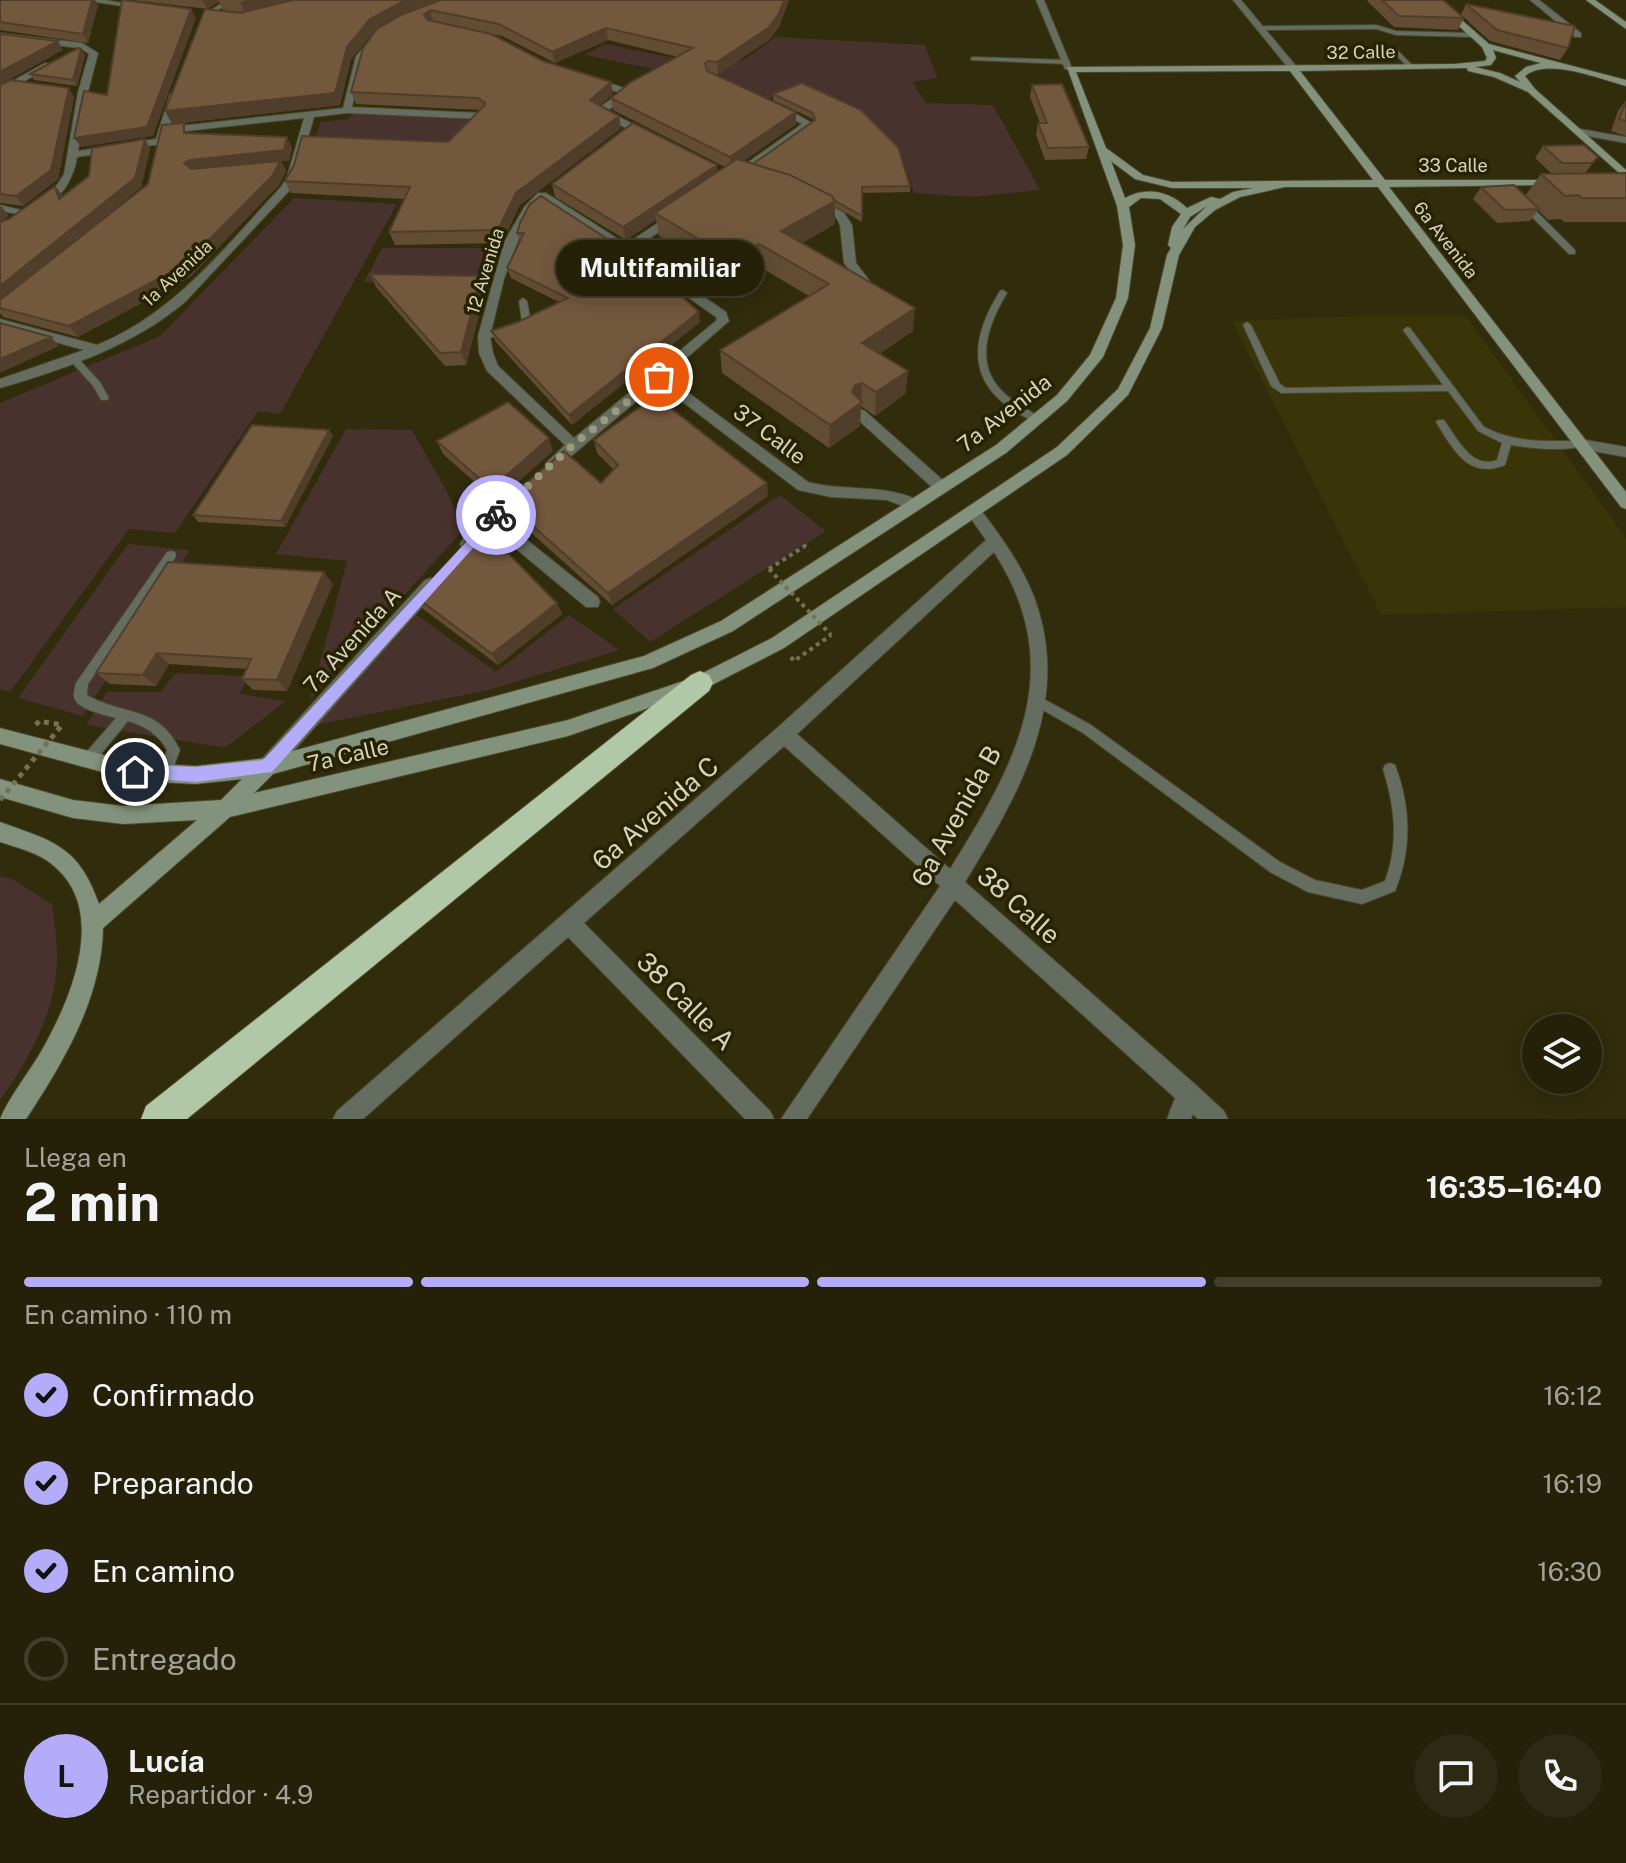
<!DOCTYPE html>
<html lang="es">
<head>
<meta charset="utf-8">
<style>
  body { margin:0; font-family:"Public Sans",sans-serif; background:#2d2912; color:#f1f3f6; height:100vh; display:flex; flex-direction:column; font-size:30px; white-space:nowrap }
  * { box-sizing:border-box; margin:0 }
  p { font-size:26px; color:#a3a39c }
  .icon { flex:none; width:44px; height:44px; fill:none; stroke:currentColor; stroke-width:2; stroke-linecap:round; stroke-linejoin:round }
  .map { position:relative; height:1119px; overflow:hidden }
  .drawer { display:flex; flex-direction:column; background:#252108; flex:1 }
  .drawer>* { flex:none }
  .fabs { position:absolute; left:1522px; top:1014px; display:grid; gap:16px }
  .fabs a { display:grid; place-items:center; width:80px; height:80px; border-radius:50%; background:#252108; box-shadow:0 4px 20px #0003,0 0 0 2px #423e29; font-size:40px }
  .pin { position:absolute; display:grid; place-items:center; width:68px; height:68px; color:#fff; margin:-34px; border:4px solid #fff; border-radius:50%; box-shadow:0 2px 8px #0007 }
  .courier { position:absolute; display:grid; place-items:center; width:80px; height:80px; margin:-40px; border:6px solid #b4acf9; border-radius:50%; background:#fff; color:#222; box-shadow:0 2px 10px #0007 }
  .bubble { position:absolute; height:56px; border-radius:28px; background:#252108; box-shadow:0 4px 20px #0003,0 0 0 2px #423e29; font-size:26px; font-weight:700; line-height:56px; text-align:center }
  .overview em { font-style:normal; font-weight:700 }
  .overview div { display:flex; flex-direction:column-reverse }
  .overview { display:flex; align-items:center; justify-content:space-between; height:136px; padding:0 24px }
  h1 { font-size:52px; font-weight:700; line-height:60px }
  .bar { display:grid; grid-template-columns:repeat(4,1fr); gap:12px 8px; align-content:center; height:96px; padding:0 24px }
  .bar i { height:10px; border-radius:6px; background:#423e29 }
  .bar .on { background:#b4acf9 }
  .bar p { grid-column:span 4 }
  .line { display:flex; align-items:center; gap:20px; padding:0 24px; border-top:2px solid #423e29 }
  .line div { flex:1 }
  .round { display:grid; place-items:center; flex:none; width:84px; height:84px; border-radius:42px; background:#2d2912 }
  ol { padding:0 24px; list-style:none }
  li { display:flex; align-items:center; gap:24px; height:88px }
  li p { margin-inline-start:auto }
  li .icon { padding:8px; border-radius:50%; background:#b4acf9; color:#111; stroke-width:4 }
  li:last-child { color:#a3a39c }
  li i { width:44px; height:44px; border:4px solid #423e29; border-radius:50% }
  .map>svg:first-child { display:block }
  .built { fill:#3a3409 }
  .green { fill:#48322d }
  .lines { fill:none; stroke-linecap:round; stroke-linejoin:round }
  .lane-casing { stroke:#4b4728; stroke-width:2 }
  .street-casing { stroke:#4b4728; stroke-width:2 }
  .secondary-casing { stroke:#4b4728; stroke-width:2 }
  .highway-casing { stroke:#4b4728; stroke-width:2 }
  .path-far1 { stroke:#757156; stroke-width:4; stroke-dasharray:4 4; stroke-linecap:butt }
  .path { stroke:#757156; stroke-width:5; stroke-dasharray:5 5; stroke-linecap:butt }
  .lane { fill:#646d5f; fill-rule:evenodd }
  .street { fill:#646d5f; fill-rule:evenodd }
  .secondary { fill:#83927c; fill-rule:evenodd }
  .highway { fill:#b1c8a6; fill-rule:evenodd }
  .path-bridge-far1 { stroke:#757156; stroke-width:4; stroke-dasharray:4 4; stroke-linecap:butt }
  .path-bridge { stroke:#757156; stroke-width:5; stroke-dasharray:5 5; stroke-linecap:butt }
  .wall { fill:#624c34 }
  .shaded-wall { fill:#503e2b }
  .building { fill:#72583d; stroke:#503e2b; stroke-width:2 }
  .route { fill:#b4acf9 }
  .done { stroke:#9c9981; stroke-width:8; stroke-dasharray:0 14.4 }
  .labels { text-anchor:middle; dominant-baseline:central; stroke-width:7; stroke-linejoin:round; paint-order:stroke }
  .far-street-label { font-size:18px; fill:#d6d3c1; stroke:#272202 }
  .street-label { font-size:22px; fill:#d6d3c1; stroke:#272202 }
  .near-street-label { font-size:26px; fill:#d6d3c1; stroke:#272202 }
</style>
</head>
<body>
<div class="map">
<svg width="1626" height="1119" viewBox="0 0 1626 1119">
  <rect width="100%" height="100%" fill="#312c0b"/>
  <path class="built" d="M1365 316H1466L1626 538V607L1381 615 1232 321Z"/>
  <path class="green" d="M776 37 925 45 937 78 912 82 926 103 993 105 1040 190 973 197 914 193 901 153 868 116 803 84 768 99 688 68 661 64 653 69 584 55 605 44 674 58 684 53 742 61Z
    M354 112 477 117 446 154 311 147 321 122 348 119Z
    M294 198 397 204 280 414 258 411 175 533 129 529 10 692 0 689V403L160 336Z
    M382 248H499L485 284 364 282Z
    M346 429 412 430 447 492 464 529 310 700 347 561 276 554Z
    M780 495 826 531 650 642 613 609Z
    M128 544 190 550 83 716 18 698Z
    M417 615 496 672 569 615 619 650 489 690 316 725Z
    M176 673 248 676 240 694 286 701 225 748 86 725 107 692H160Z
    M0 876 12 879 52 904C54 921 57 938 57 955 58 1008 30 1058 0 1100Z"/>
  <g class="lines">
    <g class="lane-casing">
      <path id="lane" d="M227 0H234L208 16 203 15Z
        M1376 25 1396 31 1473 33 1476 35 1473 37 1396 35 1376 29 1261 30 1258 28 1261 26Z
        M1392 49H1396L1413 66V68H1409L1392 51Z
        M973 57 1067 60 1070 62 1067 64 971 60V58Z
        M1523 204H1529L1575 250V254H1569L1523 208Z
        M1003 290 1007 293C990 321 974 359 999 388 1010 401 1027 408 1040 418L1042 420 1040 422 1037 423C971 394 963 350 1000 291Z
        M523 298 527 301 531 323C519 334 497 338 481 338V334L514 327 522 322 519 301Z
        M1247 322 1251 325 1280 384 1286 388 1443 385 1403 330 1407 327 1410 328 1484 427C1515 443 1546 441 1580 441L1585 444C1572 453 1528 448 1511 445L1505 465C1468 480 1453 449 1436 422L1438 420H1444C1456 437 1472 470 1497 460L1502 443 1478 431 1448 391 1281 393 1271 386 1243 325Z
        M72 354 75 355 100 382 109 398 107 400H101L93 386 69 359 67 357Z
        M171 551 175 552 176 555 175 558 88 684 87 695C123 716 159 705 180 750L169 779 164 781 159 779 157 775 167 750C158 734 146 727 128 721L93 764 88 766 83 764 82 760 83 756 116 718C105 715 76 709 74 697 73 692 75 688 76 683L167 552Z
        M1038 696 1091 725 1280 862 1315 880 1362 890 1385 881C1399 843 1395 807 1383 769L1385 765 1390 763 1395 765C1411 806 1412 850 1395 891L1362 904 1308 892 1270 872 1083 733 1034 705 1032 701 1034 697Z"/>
    </g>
    <g class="street-casing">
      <path id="street" d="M81 0H105L147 7 143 9Z
        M1036 0H1044L1073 71 1065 69Z
        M1233 0H1241L1296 66V70H1290Z
        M1530 0H1539L1581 33V37H1575Z
        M0 33 82 43 98 53 88 92 78 151 156 139 170 94 175 91 180 94 170 127 343 108 356 56 374 35 378 38 364 56 352 107 481 113 486 116 481 119 347 113 314 117 297 177 289 191 185 302C133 346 65 369 0 388V379L84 350 0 327V319L97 345C175 313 225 247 281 187L287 177 304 118 168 133 163 147 154 145 77 157C74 177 60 206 37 205V201L57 185 64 174 78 92 89 54 80 48 0 39Z
        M45 63 53 65 0 95V88Z
        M591 77 630 90V94L607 111 653 134V138H645L597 113V109L620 93 588 82 586 80Z
        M774 105H780L814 124 741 177H733V173L802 124 774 109Z
        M1580 129 1626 137V143L1576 134V130Z
        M538 193H546L626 244 670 215H678V219L634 249 726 312 729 321 666 376 808 482C845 492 882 483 918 500L921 504 918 508 913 510 887 500 831 497 798 490 658 383 557 468H547L545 464 565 445 487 371 479 353 478 336 504 242 525 206ZM542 201 622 251 716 317 717 320 574 438 498 366 493 353 490 336 504 279 524 224Z
        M812 200H820L844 213 852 225 856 263 875 288 873 291H865L844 263 840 225 836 217 812 204Z
        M0 205 34 213 28 216 0 211Z
        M860 409 865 411 946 483 948 487 946 491H936L855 417 853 414 855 411Z
        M1580 439 1626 447V457L1575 448 1573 444 1575 440Z
        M522 484 530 490 527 494 502 520 598 597 600 602 598 607H586L492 529 474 548H462L460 544 462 540 485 515 517 486Z
        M975 507 980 509C1000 535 1019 561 1032 592 1075 699 1020 792 965 882L1197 1086 1224 1111 1228 1119H1198L1193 1114 1191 1119H1167L1175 1098 955 900 807 1119H781L940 886 784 746 584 923 770 1111 774 1119H745L568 937 363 1119H333L337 1111 777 728 986 540 967 513ZM994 552C1070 670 1015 765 950 869L797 734Z
        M431 578 437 580 439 585 437 590 274 773 267 776 260 773 258 767 260 761 425 580Z"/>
    </g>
    <g class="secondary-casing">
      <path id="secondary" d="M1430 0H1439L1489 44 1626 80V86C1600 79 1546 57 1525 76L1535 89 1626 170V179L1528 92 1494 77 1468 71 1467 68 1300 71 1385 180H1559L1560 182 1555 185 1389 187 1626 492V509L1621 507 1378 187H1285L1240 197 1215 210 1195 227 1179 255 1162 328 1128 395 1067 455 784 648 706 688 568 736 230 817 103 928C102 998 63 1063 26 1119H0C10 1095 29 1073 42 1050 72 997 112 904 46 860 32 851 15 847 0 842V822C53 841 79 846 99 904L197 820 123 824 73 818 0 797V779L73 800 123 806 221 800 242 779 196 784 135 781 0 744V728L135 763 196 766 267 758 644 656 721 621 996 445 1057 395 1090 355 1116 298 1123 245 1117 206 1067 67 1454 64 1485 61 1487 58 1482 47ZM1493 50 1541 63 1526 67 1515 76 1520 82 1500 73 1475 67 1491 65 1496 58ZM1290 71 1373 180 1172 182 1143 175 1106 148 1076 72ZM1111 161 1135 179 1172 188H1253L1233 192 1220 199 1211 197 1187 208C1170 191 1146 186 1125 198ZM1141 198 1160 199 1181 214 1172 227 1168 245 1171 248 1167 255 1150 328 1118 389 1057 447 772 638 695 677 568 720 254 793 273 774 653 668 733 631 1006 453 1067 401 1103 357 1128 298 1135 245 1129 207ZM1207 206 1183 229 1190 217Z
        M1586 0H1595L1626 22V29Z"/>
    </g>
    <g class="highway-casing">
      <path id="highway" d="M700 671 709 675 713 683 709 691 187 1119H141L146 1106 691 675Z"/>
    </g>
    <path class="path-far1" d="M769 569 805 546 809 550
      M791 657 794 661 831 635"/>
    <path class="path" d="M36 725 39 721 62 725"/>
    <use href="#lane" class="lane"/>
    <use href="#street" class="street"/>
    <use href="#secondary" class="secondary"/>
    <use href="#highway" class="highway"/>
    <path class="path-bridge-far1" d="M769 569 831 635"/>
    <path class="path-bridge" d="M0 800 62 725"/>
  </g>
  <path class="wall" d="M0 0 98 5 88 43 0 30Z
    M132 0H789L779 27 769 40 718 74H713L796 112V124L744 161 753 164 814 121 813 119 773 100V94L802 83 910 186V192L862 193V222L835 207V224L802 243 913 331 879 354 908 371 905 394 875 416 861 406 860 426 829 448 722 373 720 350 809 296 760 267 734 282 659 236 656 220 626 240 555 197 552 184 718 171 725 167 613 110 611 98 678 57 608 40 555 63 502 36 445 24 543 61 611 82 613 94 600 105 619 116 621 128 519 206 502 243 395 245 389 232 404 199 291 193 285 181 448 142 480 110 356 104 351 92 380 28 375 30 351 59 340 105 172 124 240 13H243L223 10 219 2 207 9Z
    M1368 0H1443L1464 18 1458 30 1394 27 1367 1Z
    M1466 4 1568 48 1560 60 1490 41 1461 15Z
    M85 55 77 86 34 80 30 74Z
    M0 85 74 97 58 179 23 206 0 203Z
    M1032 85 1089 147 1086 159 1045 160 1036 135 1038 123H1040L1030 97Z
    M1626 100V136L1611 131 1618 111Z
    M189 133 292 148 289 161H281L286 171 279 185 190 277 78 337 3 317 0 313V222L9 219 55 186 62 197 145 139 150 149 141 187 74 242 148 184Z
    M1543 146 1598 157 1585 173H1626V222H1564L1561 219 1548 220 1538 210 1530 221 1497 223 1473 199 1481 187 1525 196 1541 174 1551 173 1535 158Z
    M520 223 666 277 667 282 700 322 572 425 495 341 491 331 518 322 559 302 511 278 507 268 520 242 517 233Z
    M370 274 481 276 486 288 466 365 445 366 376 287Z
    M329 430 333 436 285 527 198 522 193 515Z
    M594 440 768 496 612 605 510 514 505 501 601 483 614 470 597 453Z
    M437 441 553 451 496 501 443 454Z
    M333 584 287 691 253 690 242 679 247 669 169 664 156 686 110 684 96 673Z
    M416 597 557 603 562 614 498 665 423 609Z"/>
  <path class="shaded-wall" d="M92 0H95L98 5 88 43 83 34Z
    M203 0H218L219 2 207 9Z
    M247 0H304L245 13 240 2Z
    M406 0H443L420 6 375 30 351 59 340 105 172 124 165 111 347 47 370 19Z
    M784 0H789L779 27 769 40 718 74 717 62Z
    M191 9 196 18 153 136 81 147 74 138Z
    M430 10 433 22 428 26 424 15Z
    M606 28 608 40 555 63 552 52Z
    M58 41 63 50 0 85V72Z
    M81 49 85 55 77 86 73 80Z
    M611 82 613 94 592 112 590 100Z
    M69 88 74 97 58 179 23 206 16 196Z
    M796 112V124L731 170 730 157Z
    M619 116 621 128 519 206 502 243 498 230 516 193Z
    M287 137 292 148 289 161H281L286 171 279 185 190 277 78 337 69 326 190 174 184 163 191 160Z
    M145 139 150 149 141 187 0 303V286Z
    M717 165 718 177 655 213 656 220 626 240 623 227Z
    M55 186 62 195 66 209 59 199Z
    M835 201V224L782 255 781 231Z
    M1 206 9 216 0 222V207Z
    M759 244 760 267 734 282 732 259Z
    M481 276 486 288 466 365 461 352Z
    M915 308 913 331 860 366 862 343Z
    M699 312 700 322 572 425 569 415Z
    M51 337 59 346 0 373V359Z
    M908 371 905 394 875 416 876 392Z
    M862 383 860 426 829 448 830 425 852 392 855 385Z
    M329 430 333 436 285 527 281 521Z
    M549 438 553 451 496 501 491 489Z
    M767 483 768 496 612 605 608 593Z
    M324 572 333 584 287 691 277 680Z
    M557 603 562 614 498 665 492 654Z
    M157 653 169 664 156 686 143 675Z"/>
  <path class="building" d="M0 0H92L83 34 0 22Z
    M122 0 191 9 147 127 74 138 84 91 107 95Z
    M293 0H406L370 19 347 47 335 93 165 111 205 9 240 13Z
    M441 0H784L778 15 768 28 717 62 708 61 705 64 707 71 796 112 730 157 611 98 631 82 693 48 606 28 552 52 499 24 430 10 424 15 428 20 491 34 543 61 611 82 590 100 619 116 516 193 498 230 389 232 410 187 285 181 294 165 302 136 448 142 484 106 485 103 478 98 351 92 363 48 377 29 403 14Z
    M1382 0H1443L1464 18 1399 16Z
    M1466 4 1575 26 1568 48 1497 30Z
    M0 34 58 41 0 72Z
    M78 48 81 49 73 80 30 74Z
    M11 80 69 88 51 170 16 196 0 194V85Z
    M802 83 861 110 898 147 910 186 862 187V216L834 200 832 196 790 175 753 164 815 120 813 113 773 94Z
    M1062 84 1089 147 1048 148 1038 123H1047L1032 85Z
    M1626 101V121L1619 119Z
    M184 123V133L287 137 284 150 191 160 184 163 191 169 280 161 273 175 183 266 69 326 0 308V300L148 184 162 125Z
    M633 123 717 165 623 227 552 184Z
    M145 139 135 178 0 286V222L9 219 55 186 59 199 89 176 92 148Z
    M1584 145 1598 157 1592 163H1562L1543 146Z
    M737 159 790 175 832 196 835 201 781 231 915 308 862 343 908 371 876 392 862 383 855 385 852 392 862 402 830 425 720 350 829 284 759 244 732 259 655 213Z
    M1626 173V198H1581L1579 195 1565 196 1541 174Z
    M1514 185 1539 209 1505 210 1481 187Z
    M541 196 666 277 663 279 699 312 569 415 491 331 518 322 568 298 507 268 524 233H517L520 223 530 204Z
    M370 274 481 276 461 352 440 353Z
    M0 323 51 337 0 359Z
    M655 396 767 483 608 593 505 501 564 451 601 483 618 465 594 440Z
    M508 402 549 438 491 489 437 441Z
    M252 425 329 430 281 521 193 515Z
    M481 526 557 603 492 654 416 597Z
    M168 562 324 572 277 680 242 679 251 659 157 653 143 675 96 673Z"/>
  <path class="route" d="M496 510 502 515 500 518 272 772 196 782 130 777 127 772 135 765 196 767 263 760Z"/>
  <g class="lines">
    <path class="done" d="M496 515 573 445 659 377"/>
  </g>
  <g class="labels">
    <g class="far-street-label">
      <text transform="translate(1361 52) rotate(-1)">32 Calle</text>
      <text x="1453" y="165">33 Calle</text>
      <text transform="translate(1446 240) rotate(52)">6a Avenida</text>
      <text transform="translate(485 271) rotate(-73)">12 Avenida</text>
      <text transform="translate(177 273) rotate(-43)">1a Avenida</text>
    </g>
    <g class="street-label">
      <text transform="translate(1004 413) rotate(-38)">7a Avenida</text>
      <text transform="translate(770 434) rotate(37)">37 Calle</text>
      <text transform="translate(352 640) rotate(-48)">7a Avenida A</text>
      <text transform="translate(348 755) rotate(-13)">7a Calle</text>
    </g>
    <g class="near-street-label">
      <text transform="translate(655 813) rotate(-41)">6a Avenida C</text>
      <text transform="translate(956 816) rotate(-61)">6a Avenida B</text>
      <text transform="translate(1019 905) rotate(42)">38 Calle</text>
      <text transform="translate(686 1001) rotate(45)">38 Calle A</text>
    </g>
  </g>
</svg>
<div class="fabs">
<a><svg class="icon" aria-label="layers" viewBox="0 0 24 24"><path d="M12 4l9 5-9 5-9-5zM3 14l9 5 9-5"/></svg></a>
</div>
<div class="pin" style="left:659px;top:377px;background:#ea580c"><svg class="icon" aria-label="bag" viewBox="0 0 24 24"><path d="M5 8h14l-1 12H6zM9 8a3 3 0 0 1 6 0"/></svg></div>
<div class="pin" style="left:135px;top:772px;background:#1f2937"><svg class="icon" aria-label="home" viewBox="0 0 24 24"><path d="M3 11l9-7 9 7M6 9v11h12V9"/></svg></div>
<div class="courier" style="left:496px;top:515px"><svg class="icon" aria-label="bike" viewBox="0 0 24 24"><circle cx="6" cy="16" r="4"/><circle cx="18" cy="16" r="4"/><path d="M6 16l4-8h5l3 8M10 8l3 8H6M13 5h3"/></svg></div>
<div class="bubble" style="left:556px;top:240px;width:208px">Multifamiliar</div>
</div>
<section class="drawer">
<div class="overview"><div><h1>2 min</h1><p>Llega en</p></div><em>16:35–16:40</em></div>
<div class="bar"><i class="on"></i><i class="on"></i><i class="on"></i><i></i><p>En camino · 110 m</p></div>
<ol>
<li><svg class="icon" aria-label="check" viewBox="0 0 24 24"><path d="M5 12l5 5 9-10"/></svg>Confirmado<p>16:12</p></li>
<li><svg class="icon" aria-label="check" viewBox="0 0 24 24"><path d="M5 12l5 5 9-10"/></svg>Preparando<p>16:19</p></li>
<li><svg class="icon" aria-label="check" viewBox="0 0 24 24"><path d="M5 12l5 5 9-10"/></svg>En camino<p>16:30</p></li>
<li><i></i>Entregado</li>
</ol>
<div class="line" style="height:144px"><b class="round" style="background:#b4acf9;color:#111">L</b><div><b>Lucía</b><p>Repartidor · 4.9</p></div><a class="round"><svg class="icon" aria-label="chat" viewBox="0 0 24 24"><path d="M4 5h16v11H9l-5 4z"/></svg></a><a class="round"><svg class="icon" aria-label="phone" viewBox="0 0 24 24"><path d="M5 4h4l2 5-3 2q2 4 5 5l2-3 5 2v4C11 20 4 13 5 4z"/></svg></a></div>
</section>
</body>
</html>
